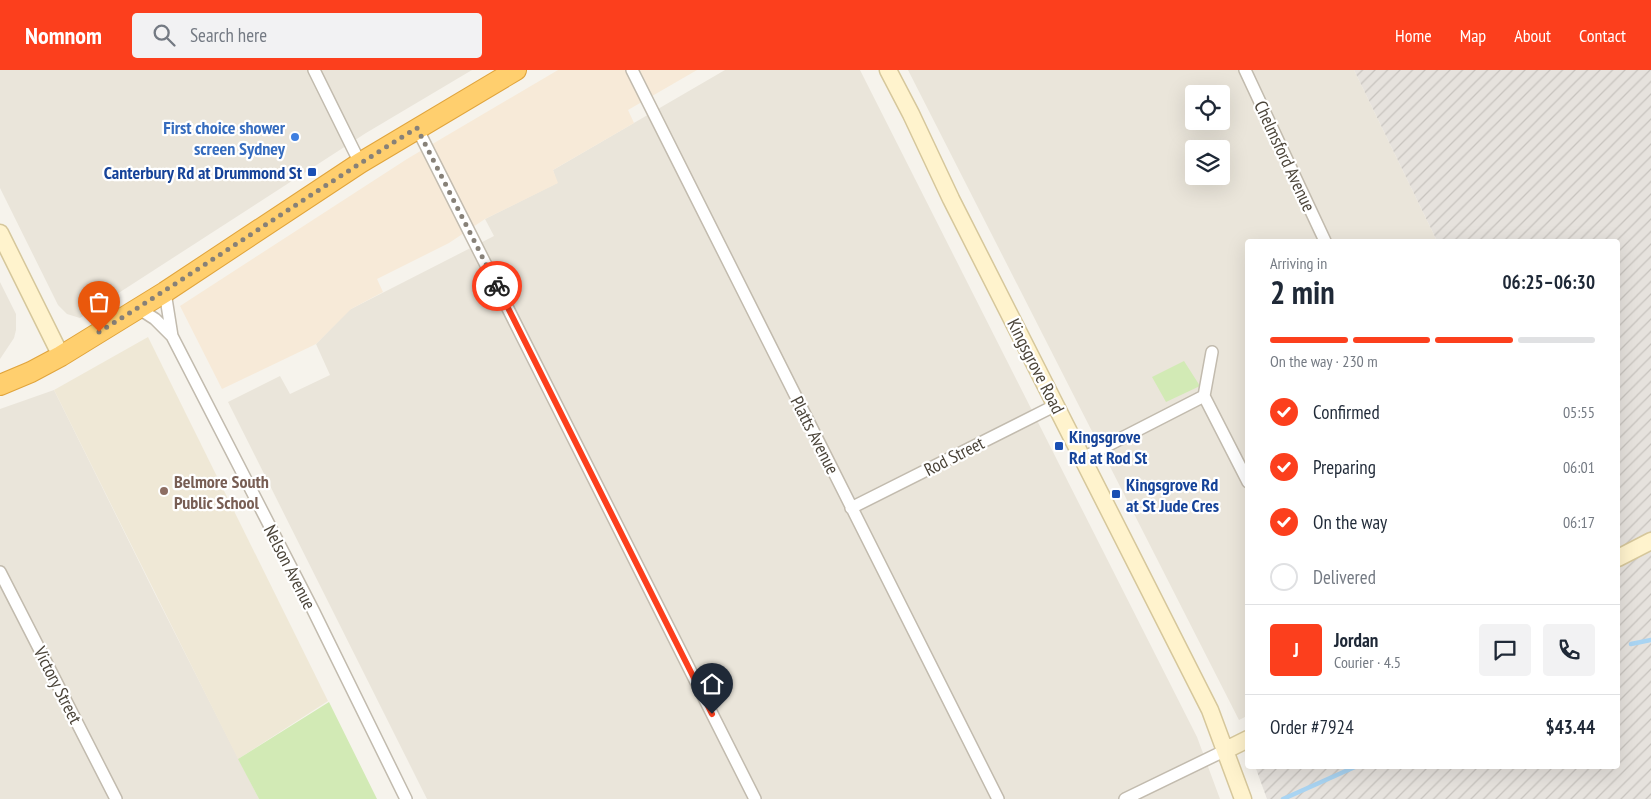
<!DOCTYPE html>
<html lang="en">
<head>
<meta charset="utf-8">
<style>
  body { margin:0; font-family:"PT Sans Narrow",sans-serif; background:#f2f2f3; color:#1f2937; height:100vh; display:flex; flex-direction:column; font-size:19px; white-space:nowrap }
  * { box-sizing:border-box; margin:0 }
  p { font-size:16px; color:#747a83 }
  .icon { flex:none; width:28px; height:28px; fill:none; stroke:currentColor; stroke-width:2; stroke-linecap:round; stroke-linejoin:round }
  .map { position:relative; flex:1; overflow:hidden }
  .drawer { position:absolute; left:1245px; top:169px; width:375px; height:530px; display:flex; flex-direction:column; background:#fff; border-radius:5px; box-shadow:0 5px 20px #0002 }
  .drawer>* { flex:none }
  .fabs { position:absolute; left:1185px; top:15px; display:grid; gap:10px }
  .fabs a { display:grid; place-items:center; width:45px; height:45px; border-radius:5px; background:#fff; box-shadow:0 5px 20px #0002; font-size:25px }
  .pin { position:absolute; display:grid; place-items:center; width:42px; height:42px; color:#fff; margin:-51px -21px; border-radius:50% 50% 50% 0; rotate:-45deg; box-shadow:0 0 5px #0007 }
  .pin .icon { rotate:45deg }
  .courier { position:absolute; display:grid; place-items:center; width:50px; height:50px; margin:-25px; border:4px solid #fc3f1d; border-radius:50%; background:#fff; color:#222; box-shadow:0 1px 6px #0007 }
  .overview em { font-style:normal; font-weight:600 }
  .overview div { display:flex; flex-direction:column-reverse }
  .overview { display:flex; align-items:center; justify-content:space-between; height:85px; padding:0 25px }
  h1 { font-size:32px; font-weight:600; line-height:38px }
  .bar { display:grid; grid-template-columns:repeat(4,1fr); gap:8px 5px; align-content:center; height:60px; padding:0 25px }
  .bar i { height:6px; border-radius:4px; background:#e0e1e3 }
  .bar .selected { background:#fc3f1d }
  .bar p { grid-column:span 4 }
  .line { display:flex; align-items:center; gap:12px; padding:0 25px; border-top:1px solid #e0e1e3 }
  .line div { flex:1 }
  .round { display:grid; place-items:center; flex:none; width:52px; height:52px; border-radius:5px; background:#f2f2f3 }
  ol { padding:0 25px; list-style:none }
  li { display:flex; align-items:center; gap:15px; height:55px }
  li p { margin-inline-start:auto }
  li .icon { padding:5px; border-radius:50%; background:#fc3f1d; color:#fff; stroke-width:4 }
  li:last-child { color:#747a83 }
  li i { width:28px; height:28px; border:2px solid #e0e1e3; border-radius:50% }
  header { display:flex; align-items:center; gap:30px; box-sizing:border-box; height:70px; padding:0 25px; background:#fc3f1d; color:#fff }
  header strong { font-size:24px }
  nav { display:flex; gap:28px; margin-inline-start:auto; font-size:18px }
  .search { width:350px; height:45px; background:#f2f2f3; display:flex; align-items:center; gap:12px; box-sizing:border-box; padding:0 18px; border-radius:5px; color:#747a83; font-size:19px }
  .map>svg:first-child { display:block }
  .residential { fill:#eae5da; fill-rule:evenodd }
  .commercial { fill:#f7ead8 }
  .industrial { fill:url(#industrial-furrows) }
  .education { fill:#efe8d6 }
  .park { fill:#d2eab5 }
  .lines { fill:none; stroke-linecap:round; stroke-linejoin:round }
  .stream { stroke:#a9d4f2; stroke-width:4.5 }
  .street-casing { stroke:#c2bbae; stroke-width:14 }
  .secondary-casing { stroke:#d6c79b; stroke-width:19 }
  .highway-casing { stroke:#e0a43c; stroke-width:22 }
  .street { stroke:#fff; stroke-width:11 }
  .secondary { stroke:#fff3cd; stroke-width:16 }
  .highway { stroke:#ffcf6e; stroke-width:20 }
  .done { stroke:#878178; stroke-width:5; stroke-dasharray:0 9 }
  .route { stroke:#fc3f1d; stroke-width:6 }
  .shop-dot { fill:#3f7fe0; stroke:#fff; stroke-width:2 }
  .transit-dot { fill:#1a4fb4; stroke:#fff; stroke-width:2 }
  .education-dot { fill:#8d6e63; stroke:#fff; stroke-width:2 }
  .labels { text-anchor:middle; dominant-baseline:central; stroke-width:4.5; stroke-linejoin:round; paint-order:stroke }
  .shop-label { font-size:18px; font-weight:bold; fill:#366cbe; stroke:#fff; text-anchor:end }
  .street-label { font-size:18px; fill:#4b4439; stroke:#fff }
  .transit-label { font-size:18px; font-weight:bold; fill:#164399; stroke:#fff; text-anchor:start }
  .education-label { font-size:18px; font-weight:bold; fill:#785e54; stroke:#fff; text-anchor:start }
</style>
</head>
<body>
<header>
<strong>Nomnom</strong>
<div class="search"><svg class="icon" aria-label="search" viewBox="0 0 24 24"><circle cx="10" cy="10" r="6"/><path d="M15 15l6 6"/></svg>Search here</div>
<nav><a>Home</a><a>Map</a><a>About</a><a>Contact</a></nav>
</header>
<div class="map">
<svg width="1651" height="729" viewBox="0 0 1651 729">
  <defs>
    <pattern id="industrial-furrows" width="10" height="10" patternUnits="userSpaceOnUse" patternTransform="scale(1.25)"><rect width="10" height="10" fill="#e6e2dd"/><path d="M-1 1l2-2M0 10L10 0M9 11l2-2" fill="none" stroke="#c7c3be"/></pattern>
  </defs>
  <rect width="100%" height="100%" fill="#f6f3ec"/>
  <path class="residential" d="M0 0H472L366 63 80 248 67 244 58 235 0 118Z
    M725 0H860L1197 667 1220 729H427L228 332 280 306 290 324 330 305 316 274 349 240 494 166 485 149 557 113 553 100Z
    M908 0H1354L1437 171H1248L1247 646 1239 650ZM1194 24H1221V51H1194ZM1194 79H1221V106H1194Z
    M0 212 16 244V260L14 268 0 289Z
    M54 320 154 522 259 729H0V339Z"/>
  <path class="commercial" d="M558 0H697L628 40 634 53 553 100 558 113 485 149 449 173 377 209 383 222 351 239 316 274 222 319 180 236 407 89Z"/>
  <path class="industrial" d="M1354 0H1651V729H1267L1255 696H1618V171H1437Z"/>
  <path class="education" d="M148 267 328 631 238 689 54 320Z"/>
  <path class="park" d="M1184 291 1200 316 1166 332 1152 307Z
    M329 632 377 729H259L238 689Z"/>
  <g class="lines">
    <path class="stream" d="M1631 574 1651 570
      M1283 729 1357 696"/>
    <g class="street-casing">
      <path id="street" d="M314 0 360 93
        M632 0 998 729
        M1245 0 1325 171
        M417 58 755 729
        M165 222 172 266
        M138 238 155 249 172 266 313 540 406 729
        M1204 326 1248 412
        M1083 388 1204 326 1212 282
        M851 438 1056 335
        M0 502 116 729
        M1125 729 1226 680"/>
    </g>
    <g class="secondary-casing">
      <path id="secondary" d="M888 0 911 44 951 129 1210 640 1243 729
        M0 163 61 286
        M1618 488 1651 471
        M1226 680 1248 669"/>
    </g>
    <g class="highway-casing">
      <path id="highway" d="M0 315 31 302 61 286 165 222 360 93 516 0"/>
    </g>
    <use href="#street" class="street"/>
    <use href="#secondary" class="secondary"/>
    <use href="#highway" class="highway"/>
  </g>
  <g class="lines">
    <path class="done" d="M99 262C206 196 309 124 417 58L497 216"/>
    <path class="route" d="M497 216 712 644"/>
  </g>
  <circle class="shop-dot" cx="295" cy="67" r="5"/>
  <g class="transit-dot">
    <rect x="307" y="97" width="10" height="10" rx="2.5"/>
    <rect x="1054" y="371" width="10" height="10" rx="2.5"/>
    <rect x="1111" y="419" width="10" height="10" rx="2.5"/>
  </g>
  <circle class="education-dot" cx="164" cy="421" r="5"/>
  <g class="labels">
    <g class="shop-label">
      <text x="285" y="57">First choice shower<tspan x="285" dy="21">screen Sydney</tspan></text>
    </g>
    <g class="street-label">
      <text transform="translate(1285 86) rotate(65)">Chelmsford Avenue</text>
      <text transform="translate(1036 296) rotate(63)">Kingsgrove Road</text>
      <text transform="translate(815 365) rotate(63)">Platts Avenue</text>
      <text transform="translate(954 386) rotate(-27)">Rod Street</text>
      <text transform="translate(290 497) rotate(63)">Nelson Avenue</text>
      <text transform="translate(58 615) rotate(63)">Victory Street</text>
    </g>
    <g class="transit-label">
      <text x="302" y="102" text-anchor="end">Canterbury Rd at Drummond St</text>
      <text x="1069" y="366">Kingsgrove<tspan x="1069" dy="21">Rd at Rod St</tspan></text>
      <text x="1126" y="414">Kingsgrove Rd<tspan x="1126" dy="21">at St Jude Cres</tspan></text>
    </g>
    <g class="education-label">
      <text x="174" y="411">Belmore South<tspan x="174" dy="21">Public School</tspan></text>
    </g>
  </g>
</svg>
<div class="fabs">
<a><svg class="icon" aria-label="locate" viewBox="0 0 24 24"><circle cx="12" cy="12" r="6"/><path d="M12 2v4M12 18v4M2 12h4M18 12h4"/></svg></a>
<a><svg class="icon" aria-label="layers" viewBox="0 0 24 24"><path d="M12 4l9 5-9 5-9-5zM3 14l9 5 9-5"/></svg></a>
</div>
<div class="pin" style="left:99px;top:262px;background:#ea580c"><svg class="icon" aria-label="bag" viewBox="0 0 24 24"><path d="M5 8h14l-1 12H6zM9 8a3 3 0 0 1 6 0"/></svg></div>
<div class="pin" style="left:712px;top:644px;background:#1f2937"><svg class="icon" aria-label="home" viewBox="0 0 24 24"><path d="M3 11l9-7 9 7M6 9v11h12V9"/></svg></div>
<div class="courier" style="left:497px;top:216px"><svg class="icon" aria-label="bike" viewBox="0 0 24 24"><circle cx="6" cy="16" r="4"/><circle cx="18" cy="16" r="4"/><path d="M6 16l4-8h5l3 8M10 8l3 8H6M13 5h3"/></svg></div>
<section class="drawer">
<div class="overview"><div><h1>2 min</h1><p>Arriving in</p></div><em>06:25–06:30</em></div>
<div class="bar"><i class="selected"></i><i class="selected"></i><i class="selected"></i><i></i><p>On the way · 230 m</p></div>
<ol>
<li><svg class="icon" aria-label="check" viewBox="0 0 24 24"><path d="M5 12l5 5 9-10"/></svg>Confirmed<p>05:55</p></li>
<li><svg class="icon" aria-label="check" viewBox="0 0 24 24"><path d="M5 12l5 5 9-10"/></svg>Preparing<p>06:01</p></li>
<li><svg class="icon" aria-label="check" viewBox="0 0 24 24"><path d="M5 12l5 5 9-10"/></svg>On the way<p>06:17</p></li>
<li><i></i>Delivered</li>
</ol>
<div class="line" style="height:90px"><b class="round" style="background:#fc3f1d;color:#fff">J</b><div><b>Jordan</b><p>Courier · 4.5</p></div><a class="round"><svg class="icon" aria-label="chat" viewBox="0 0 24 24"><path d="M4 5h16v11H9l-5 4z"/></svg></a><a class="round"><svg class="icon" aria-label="phone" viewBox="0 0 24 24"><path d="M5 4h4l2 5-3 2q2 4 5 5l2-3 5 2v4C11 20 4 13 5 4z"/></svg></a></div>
<div class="line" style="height:65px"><div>Order #7924</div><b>$43.44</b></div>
</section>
</div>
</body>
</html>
